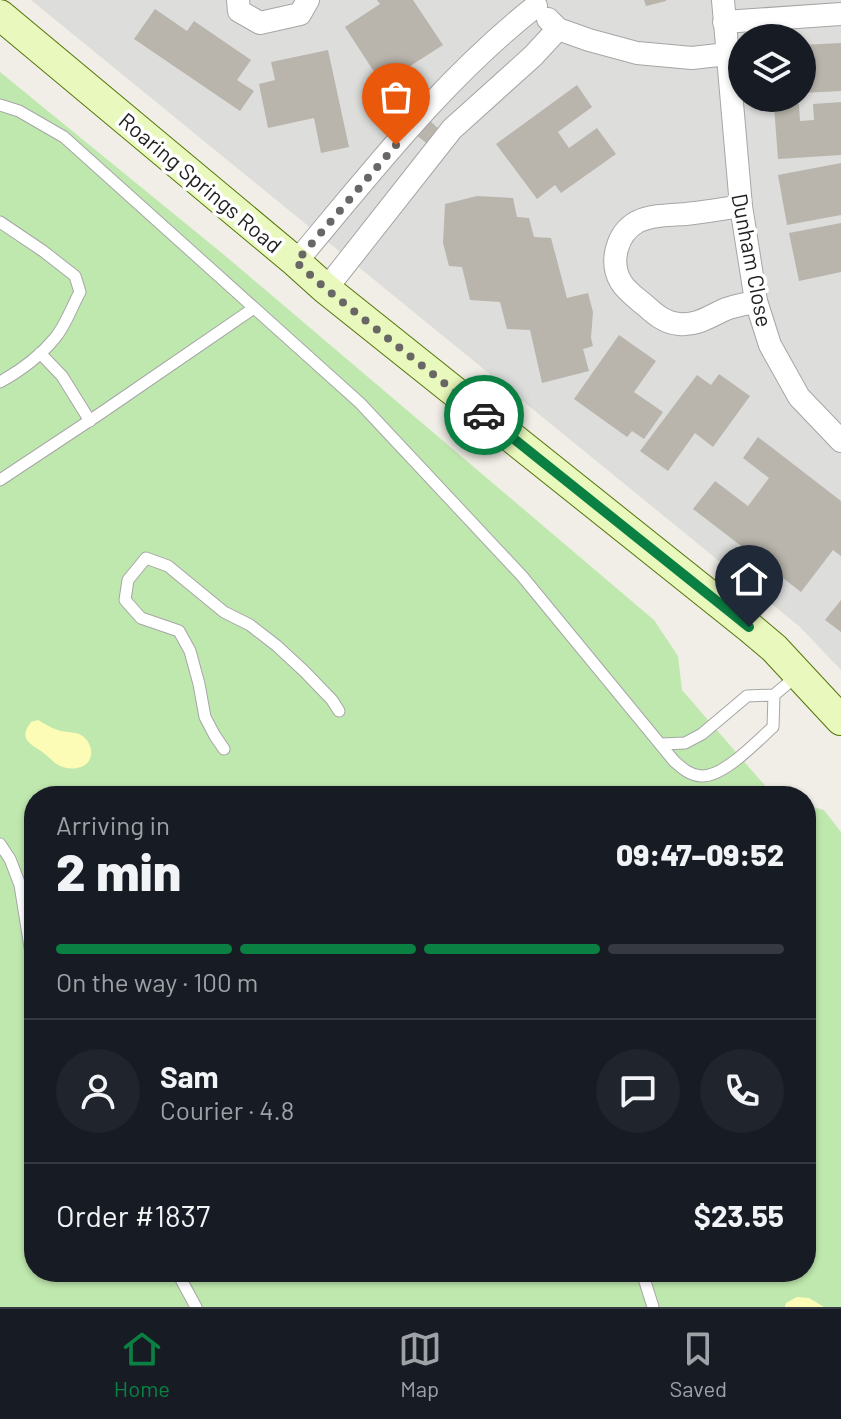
<!DOCTYPE html>
<html lang="en">
<head>
<meta charset="utf-8">
<style>
  body { margin:0; font-family:Barlow,sans-serif; background:#20242c; color:#f1f3f6; height:100vh; display:flex; flex-direction:column; font-size:30px; white-space:nowrap }
  * { box-sizing:border-box; margin:0 }
  p { font-size:26px; color:#9ea1a6 }
  .icon { flex:none; width:44px; height:44px; fill:none; stroke:currentColor; stroke-width:2; stroke-linecap:round; stroke-linejoin:round }
  .map { position:relative; flex:1; overflow:hidden }
  .drawer { position:absolute; left:24px; top:786px; width:792px; height:496px; display:flex; flex-direction:column; background:#171b24; border-radius:32px; box-shadow:0 2px 6px #0004 }
  .drawer>* { flex:none }
  .fabs { position:absolute; left:728px; top:24px; display:grid; gap:16px }
  .fabs a { display:grid; place-items:center; width:88px; height:88px; border-radius:50%; background:#171b24; box-shadow:0 2px 6px #0004; font-size:40px }
  .pin { position:absolute; display:grid; place-items:center; width:68px; height:68px; color:#fff; margin:-82px -34px; border-radius:50% 50% 50% 0; rotate:-45deg; box-shadow:0 0 8px #0007 }
  .pin .icon { rotate:45deg }
  .courier { position:absolute; display:grid; place-items:center; width:80px; height:80px; margin:-40px; border:6px solid #0b8043; border-radius:50%; background:#fff; color:#222; box-shadow:0 2px 10px #0007 }
  .summary em { font-style:normal; font-weight:800 }
  .summary div { display:flex; flex-direction:column-reverse }
  .summary { display:flex; align-items:center; justify-content:space-between; height:136px; padding:0 32px }
  h1 { font-size:52px; font-weight:800; line-height:60px }
  .bar { display:grid; grid-template-columns:repeat(4,1fr); gap:12px 8px; align-content:center; height:96px; padding:0 32px }
  .bar i { height:10px; border-radius:6px; background:#363941 }
  .bar .active { background:#0b8043 }
  .bar p { grid-column:span 4 }
  .line { display:flex; align-items:center; gap:20px; padding:0 32px; border-top:2px solid #363941 }
  .line div { flex:1 }
  .round { display:grid; place-items:center; flex:none; width:84px; height:84px; border-radius:42px; background:#20242c }
  .tabs { display:flex; justify-content:space-around; align-items:center; height:112px; border-top:2px solid #363941; background:#171b24; font-size:22px; color:#9ea1a6 }
  .tabs a { display:grid; justify-items:center; gap:4px }
  .tabs .active { color:#0b8043 }
  .map>svg:first-child { display:block }
  .residential { fill:#dddddc; fill-rule:evenodd }
  .grass { fill:#bfe8ae }
  .sand { fill:#fdfcb7 }
  .building { fill:#b9b5ac }
  .lines { fill:none; stroke-linecap:round; stroke-linejoin:round }
  .lane-casing { stroke:#a6a6a6; stroke-width:13 }
  .street-casing { stroke:#a6a6a6; stroke-width:24 }
  .secondary-casing { stroke:#537409; stroke-width:32 }
  .lane { stroke:#fff; stroke-width:11 }
  .street { stroke:#fff; stroke-width:22 }
  .secondary { stroke:#e9f8bc; stroke-width:30 }
  .done { stroke:#686765; stroke-width:8; stroke-dasharray:0 14.4 }
  .route { stroke:#0b8043; stroke-width:10 }
  .labels { text-anchor:middle; dominant-baseline:central; stroke-width:7; stroke-linejoin:round; paint-order:stroke }
  .street-label { font-size:22px; fill:#1f1f1f; stroke:#fff }
</style>
</head>
<body>
<div class="map">
<svg width="841" height="1307" viewBox="0 0 841 1307">
  <rect width="100%" height="100%" fill="#f0eee6"/>
  <path class="residential" d="M31 0H841V670L800 627ZM742 38H802V98H742Z"/>
  <path class="grass" d="M0 72 223 254 654 620 678 656 682 690 774 796H34V1272H806V805L824 810 841 832V1307H0Z"/>
  <path class="sand" d="M38 720C45 724 53 729 61 731 70 733 78 731 85 738 89 742 92 749 91 755 89 769 71 771 60 766 54 763 50 758 45 754 32 744 17 741 31 722Z
    M797 1297 809 1298 824 1307H785L786 1303Z"/>
  <path class="building" d="M377 0H413L443 45 382 84 345 27 380 4Z
    M644 0H666V1L646 6Z
    M155 9 187 31 194 21 251 60 237 80 254 91 240 111 134 39Z
    M786 30 787 38H767V32Z
    M841 43V91L802 93V45Z
    M328 50 349 147 321 153 314 118 268 128 259 84 275 80 271 62Z
    M577 85 592 107 558 132 569 148 597 128 616 154 561 193 555 185 537 199 496 144Z
    M841 102V155L778 159 774 106 799 104 800 121 814 120 813 104Z
    M429 120 441 131 429 145 416 135Z
    M841 163V215L787 225 778 175Z
    M477 196 513 198 517 217 529 218 534 237 551 238 567 298 588 293 593 312 591 338 593 346 583 349 589 371 542 383 530 330 507 329 500 302 470 300 462 267 449 266 443 243 445 204Z
    M841 223V272L799 281 789 233Z
    M619 335 656 361 634 392 663 412 644 439 632 431 627 437 574 399Z
    M719 374 750 396 713 447 695 433 668 471 640 451 697 375 711 385Z
    M758 437 841 501V556L833 550 801 592 693 509 715 481 748 506 769 478 743 458Z
    M841 600V632L825 620Z"/>
  <g class="lines">
    <g class="lane-casing">
      <path id="lane" d="M0 105 19 111 64 137 360 403 522 576 674 761C682 768 689 775 701 776 724 777 756 742 773 727L774 695
        M0 222 43 251 75 276 80 292C72 306 66 325 55 338 41 355 20 371 0 382
        M40 353 62 376 90 421
        M0 480 101 413 254 308
        M662 744 685 743 702 734 747 696 774 695 798 675
        M224 749 215 736 205 717 199 684 190 651 179 631 141 618 125 600 128 580 146 558 168 566 224 612 250 625 277 646 304 671 332 700 339 711
        M0 844 10 859 20 885 34 972
        M177 1272 196 1307
        M642 1272 653 1307"/>
    </g>
    <g class="street-casing">
      <path id="street" d="M238 0 239 11 260 23 300 14 308 0
        M723 0 741 206 756 301 770 345 799 397 841 441
        M548 19 558 29 589 40 637 53 692 58 727 54
        M724 22 841 14
        M741 206C723 209 704 212 686 214 670 215 651 215 637 222 617 233 609 262 621 282 626 291 639 300 647 307 657 316 666 323 679 324 697 326 710 316 726 309 735 306 746 304 756 301
        M296 262C371 173 444 78 536 6
        M326 289 452 129 533 56 558 29"/>
    </g>
    <g class="secondary-casing">
      <path id="secondary" d="M0 15 296 262 326 289 749 627 774 648 841 720"/>
    </g>
    <use href="#lane" class="lane"/>
    <use href="#street" class="street"/>
    <use href="#secondary" class="secondary"/>
  </g>
  <g class="lines">
    <path class="done" d="M396 145 296 262 326 289 484 415"/>
    <path class="route" d="M484 415 749 627"/>
  </g>
  <g class="labels">
    <g class="street-label">
      <text transform="translate(201 182) rotate(40)">Roaring Springs Road</text>
      <text transform="translate(753 260) rotate(79)">Dunham Close</text>
    </g>
  </g>
</svg>
<div class="fabs">
<a><svg class="icon" aria-label="layers" viewBox="0 0 24 24"><path d="M12 4l9 5-9 5-9-5zM3 14l9 5 9-5"/></svg></a>
</div>
<div class="pin" style="left:396px;top:145px;background:#ea580c"><svg class="icon" aria-label="bag" viewBox="0 0 24 24"><path d="M5 8h14l-1 12H6zM9 8a3 3 0 0 1 6 0"/></svg></div>
<div class="pin" style="left:749px;top:627px;background:#1f2937"><svg class="icon" aria-label="home" viewBox="0 0 24 24"><path d="M3 11l9-7 9 7M6 9v11h12V9"/></svg></div>
<div class="courier" style="left:484px;top:415px"><svg class="icon" aria-label="car" viewBox="0 0 24 24"><path d="M5 17H2v-5l4-1 3-4h7l3 4 3 1v5h-3M9 17h6M6 11h13"/><circle cx="7" cy="17" r="2"/><circle cx="17" cy="17" r="2"/></svg></div>
<section class="drawer">
<div class="summary"><div><h1>2 min</h1><p>Arriving in</p></div><em>09:47–09:52</em></div>
<div class="bar"><i class="active"></i><i class="active"></i><i class="active"></i><i></i><p>On the way · 100 m</p></div>
<div class="line" style="height:144px"><a class="round"><svg class="icon" aria-label="person" viewBox="0 0 24 24"><circle cx="12" cy="8" r="4"/><path d="M4 21q1-7 8-7t8 7"/></svg></a><div><b>Sam</b><p>Courier · 4.8</p></div><a class="round"><svg class="icon" aria-label="chat" viewBox="0 0 24 24"><path d="M4 5h16v11H9l-5 4z"/></svg></a><a class="round"><svg class="icon" aria-label="phone" viewBox="0 0 24 24"><path d="M5 4h4l2 5-3 2q2 4 5 5l2-3 5 2v4C11 20 4 13 5 4z"/></svg></a></div>
<div class="line" style="height:104px"><div>Order #1837</div><b>$23.55</b></div>
</section>
</div>
<nav class="tabs">
<a class="active"><svg class="icon" aria-label="home" viewBox="0 0 24 24"><path d="M3 11l9-7 9 7M6 9v11h12V9"/></svg>Home</a>
<a><svg class="icon" aria-label="map" viewBox="0 0 24 24"><path d="M3 6l6-2 6 2 6-2v14l-6 2-6-2-6 2zM9 4v14M15 6v14"/></svg>Map</a>
<a><svg class="icon" aria-label="saved" viewBox="0 0 24 24"><path d="M7 4h10v16l-5-4-5 4z"/></svg>Saved</a>
</nav>
</body>
</html>
